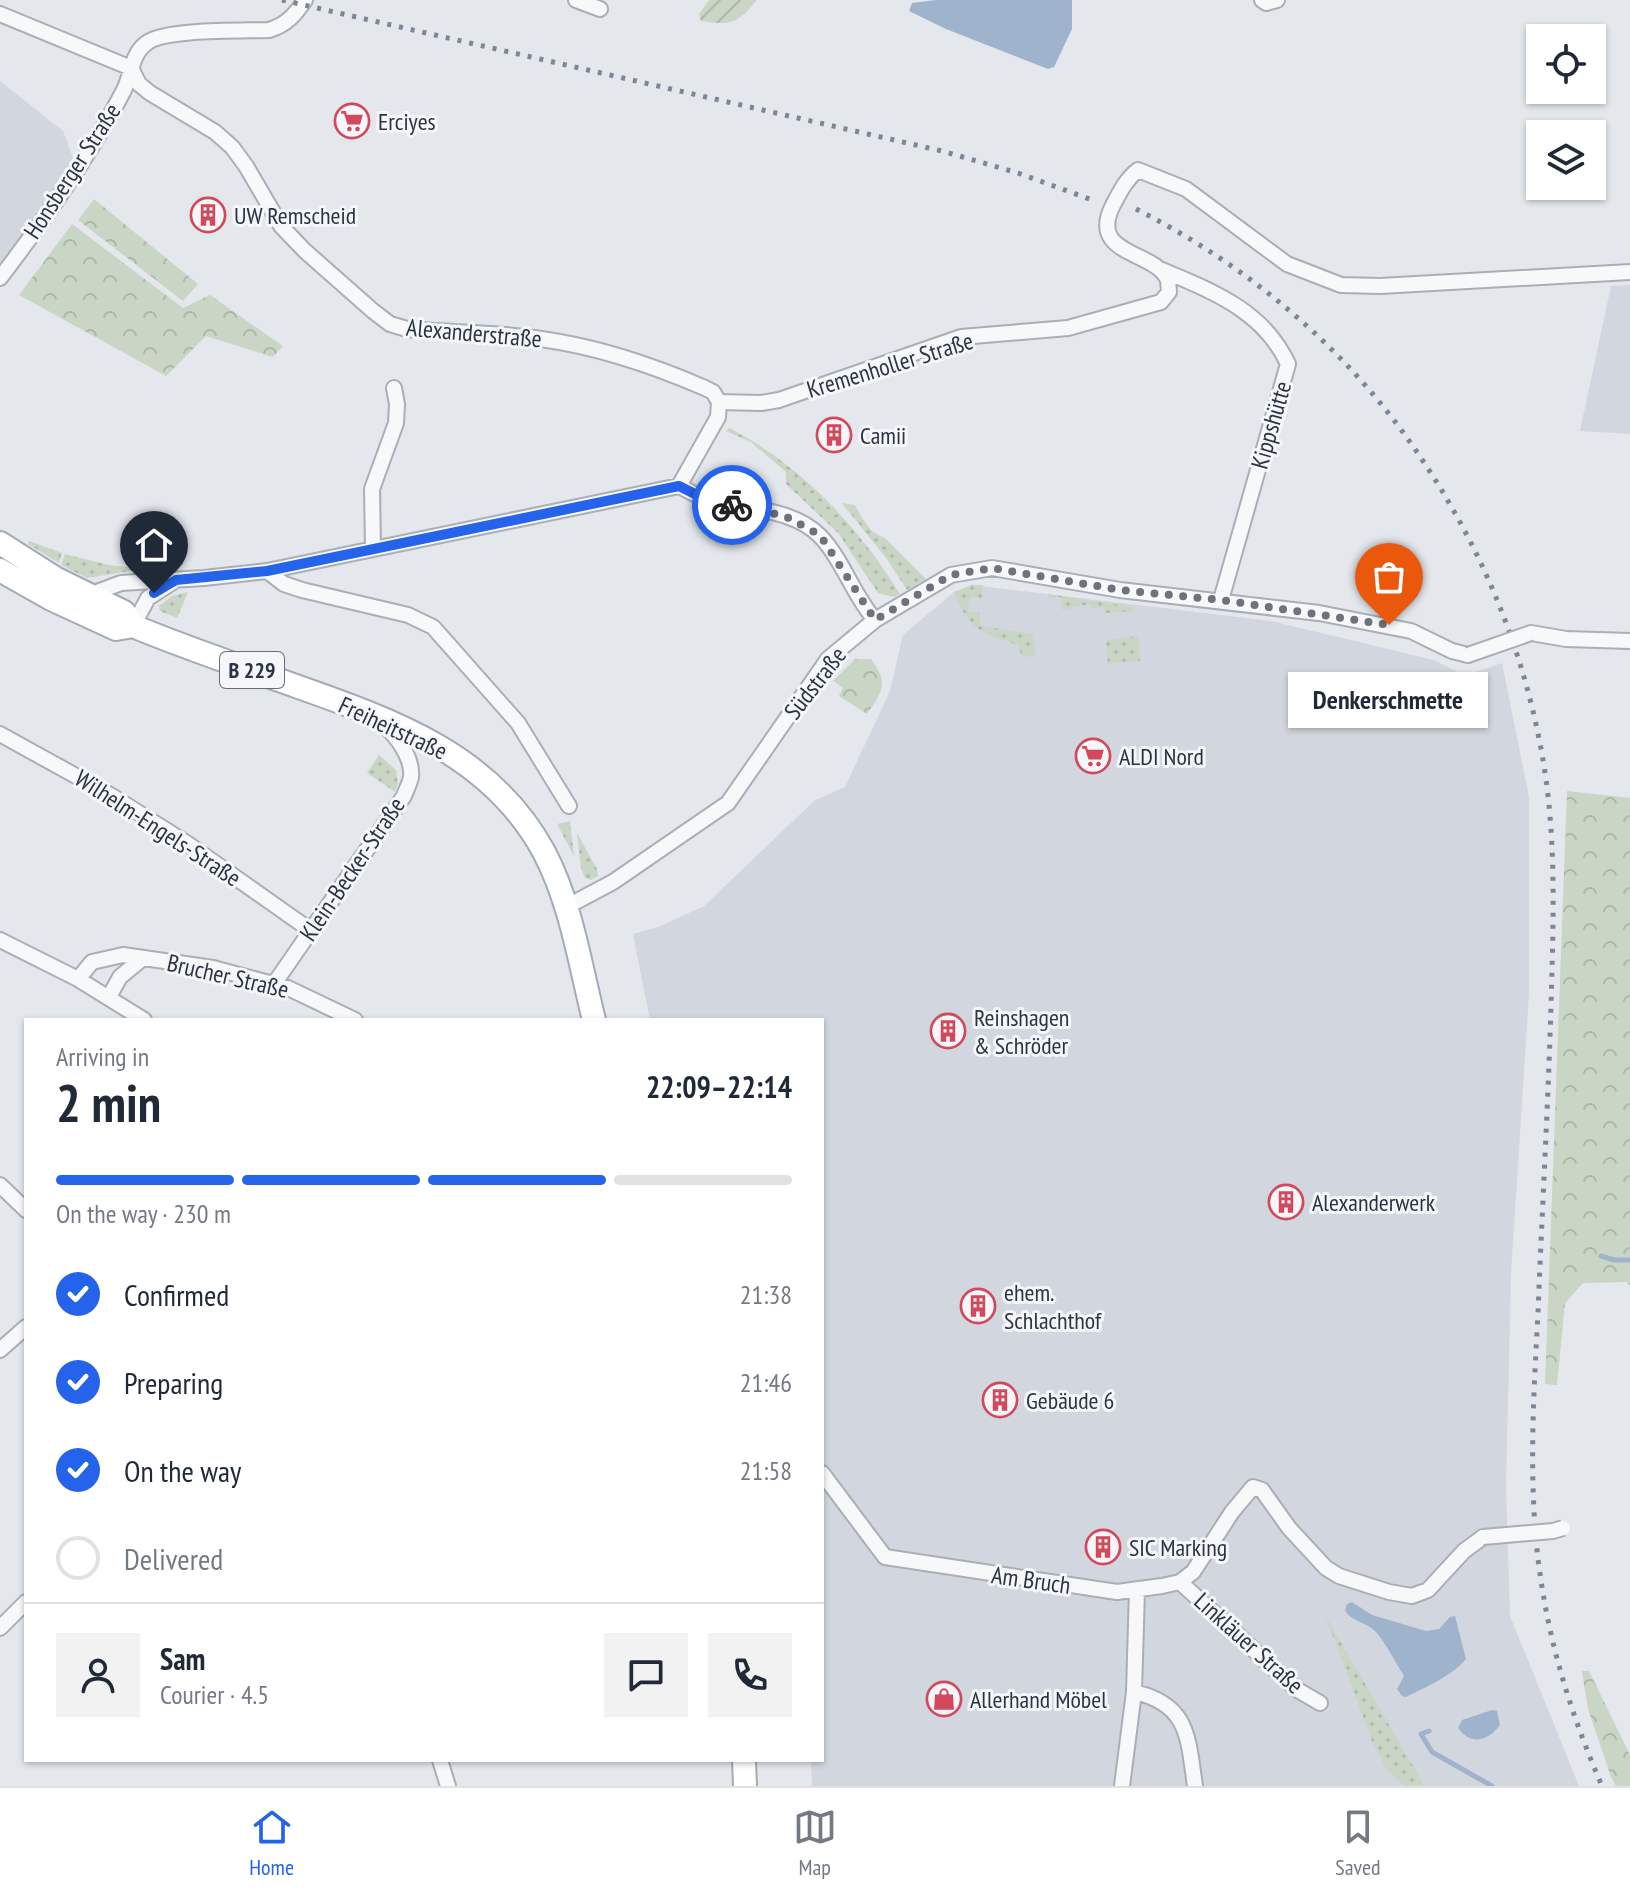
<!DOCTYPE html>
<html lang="en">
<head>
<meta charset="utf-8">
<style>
  body { margin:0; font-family:"PT Sans Narrow",sans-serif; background:#f2f2f3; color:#1f2937; height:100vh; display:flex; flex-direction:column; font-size:30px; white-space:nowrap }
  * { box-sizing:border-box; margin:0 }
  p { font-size:26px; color:#747a83 }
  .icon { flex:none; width:44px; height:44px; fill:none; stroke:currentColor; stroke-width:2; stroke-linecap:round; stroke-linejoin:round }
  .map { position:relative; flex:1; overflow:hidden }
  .details { position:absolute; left:24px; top:1018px; width:800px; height:744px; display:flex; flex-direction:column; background:#fff; border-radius:0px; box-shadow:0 2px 6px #0004 }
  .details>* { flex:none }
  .fabs { position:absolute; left:1526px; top:24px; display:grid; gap:16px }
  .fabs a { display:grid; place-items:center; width:80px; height:80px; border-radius:0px; background:#fff; box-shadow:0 2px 6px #0004; font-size:40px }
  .pin { position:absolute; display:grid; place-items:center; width:68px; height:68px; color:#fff; margin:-82px -34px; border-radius:50% 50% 50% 0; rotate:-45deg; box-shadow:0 0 8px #0007 }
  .pin .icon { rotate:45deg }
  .courier { position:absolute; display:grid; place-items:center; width:80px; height:80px; margin:-40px; border:6px solid #2563eb; border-radius:50%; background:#fff; color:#222; box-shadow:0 2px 10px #0007 }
  .bubble { position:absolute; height:56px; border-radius:0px; background:#fff; box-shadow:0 2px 6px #0004; font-size:26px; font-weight:800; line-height:56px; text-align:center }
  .summary em { font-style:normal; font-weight:800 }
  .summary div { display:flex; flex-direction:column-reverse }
  .summary { display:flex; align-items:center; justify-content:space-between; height:136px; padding:0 32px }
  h1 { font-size:52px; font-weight:800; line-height:60px }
  .bar { display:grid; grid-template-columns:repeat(4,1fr); gap:12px 8px; align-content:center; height:96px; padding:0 32px }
  .bar i { height:10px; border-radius:6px; background:#e0e1e3 }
  .bar .selected { background:#2563eb }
  .bar p { grid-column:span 4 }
  .line { display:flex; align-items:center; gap:20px; padding:0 32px; border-top:2px solid #e0e1e3 }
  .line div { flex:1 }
  .round { display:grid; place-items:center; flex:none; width:84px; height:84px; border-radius:0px; background:#f2f2f3 }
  ol { padding:0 32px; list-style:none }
  li { display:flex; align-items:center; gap:24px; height:88px }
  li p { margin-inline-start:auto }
  li .icon { padding:8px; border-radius:50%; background:#2563eb; color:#fff; stroke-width:4 }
  li:last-child { color:#747a83 }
  li i { width:44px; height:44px; border:4px solid #e0e1e3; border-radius:50% }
  .tabs { display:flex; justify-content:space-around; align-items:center; height:112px; border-top:2px solid #e0e1e3; background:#fff; font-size:22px; color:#747a83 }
  .tabs a { display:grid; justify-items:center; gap:4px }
  .tabs .selected { color:#2563eb }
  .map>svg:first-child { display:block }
  .built { fill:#d2d6de }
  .grass { fill:url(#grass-dots) }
  .forest { fill:url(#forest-crowns) }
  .garden { fill:url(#garden-furrows) }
  .water { fill:#9fb4cc }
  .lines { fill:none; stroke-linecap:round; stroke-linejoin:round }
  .stream { stroke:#9fb4cc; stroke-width:5 }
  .street-casing { stroke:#a9aeb7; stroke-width:18 }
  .primary-casing { stroke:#a3abb8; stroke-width:26 }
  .street { stroke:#f7f8fa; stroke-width:14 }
  .primary { stroke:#fff; stroke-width:22 }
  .rail { stroke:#7d8696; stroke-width:5; stroke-dasharray:4 8; stroke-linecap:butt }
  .street-bridge-casing { stroke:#a9aeb7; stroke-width:18; stroke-linecap:butt }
  .street-bridge { stroke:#f7f8fa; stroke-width:14 }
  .done { stroke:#6c737f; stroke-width:8; stroke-dasharray:0 14.4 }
  .route { stroke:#2563eb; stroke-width:10 }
  .labels { text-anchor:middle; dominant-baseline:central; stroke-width:6; stroke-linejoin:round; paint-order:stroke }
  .shield { fill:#f4f6f9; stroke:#676e7b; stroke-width:2 }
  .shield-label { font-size:22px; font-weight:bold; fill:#2b3445 }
  .poi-label { font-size:24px; fill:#2b3445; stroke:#f4f6f9; text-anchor:start }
  .street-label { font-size:24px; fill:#2b3445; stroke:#f4f6f9 }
</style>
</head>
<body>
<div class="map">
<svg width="1630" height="1786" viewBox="0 0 1630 1786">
  <defs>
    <pattern id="grass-dots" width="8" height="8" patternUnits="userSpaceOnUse" patternTransform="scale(2)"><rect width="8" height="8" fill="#c9d6c5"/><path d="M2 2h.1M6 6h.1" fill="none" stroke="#adb8ab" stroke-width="1.8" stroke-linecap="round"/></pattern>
    <pattern id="forest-crowns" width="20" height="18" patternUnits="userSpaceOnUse" patternTransform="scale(2)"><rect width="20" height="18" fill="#c9d6c5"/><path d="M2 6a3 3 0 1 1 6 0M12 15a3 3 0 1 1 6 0" fill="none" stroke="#adb8ab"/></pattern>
    <pattern id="garden-furrows" width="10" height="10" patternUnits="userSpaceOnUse" patternTransform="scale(2)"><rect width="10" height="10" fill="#c9d6c5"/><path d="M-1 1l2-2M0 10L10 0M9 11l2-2" fill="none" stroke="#adb8ab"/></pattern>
  </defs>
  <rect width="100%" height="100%" fill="#e4e7ec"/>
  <path class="built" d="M0 81 63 131 75 163 0 263Z
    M1630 285V434L1580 431 1611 286Z
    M972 585 1271 621 1434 660 1465 676 1502 663 1529 797V994L1511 1273 1506 1487 1510 1616 1579 1786H812L811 1760H822V1020H650L633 934 658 927 704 906 814 801 845 787 890 691 903 635 954 592Z"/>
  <path class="grass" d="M729 428C801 465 858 526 900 594L894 597 878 593 838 533 786 484V472L751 442 726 431Z
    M842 503 855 505C862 517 869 534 884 537L926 579 907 590 886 558Z
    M29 541 62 553 59 563 28 544Z
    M65 554 109 565 144 569 87 578 61 565Z
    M972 585H983L982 598 970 597 968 611 980 613V626L1033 634 1035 656 1022 657 1018 645C981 633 969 630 954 592Z
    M188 592 177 618 160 611 159 606 172 596Z
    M1048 594 1134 607 1133 611 1105 613 1104 607 1091 608 1090 604 1062 610 1061 597 1049 598Z
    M1138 636 1140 661 1108 664 1106 640Z
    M379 755 396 770 398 784 395 792 367 773Z
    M570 821 574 856 557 824Z
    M577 833 597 869 598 876 591 880 585 878 581 868Z
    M1325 1615 1420 1778 1424 1786H1404L1386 1768 1372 1741Z"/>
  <path class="forest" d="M94 199 198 284 183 301 78 220Z
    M72 224 183 308 210 295 283 346 273 357 206 336 166 376 19 295Z
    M855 659H871C889 683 883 691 867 714L839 696 843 688 833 681Z
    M1567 791 1630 798V1286L1627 1282 1583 1283 1565 1303 1557 1385 1545 1384Z
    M1582 1671H1589L1630 1755V1786H1616L1611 1777 1588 1709Z"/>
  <path class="garden" d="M709 0H757C738 23 731 26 701 21L699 14Z"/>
  <path class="water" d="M936 0H1072V29L1054 67 1048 69 946 29 909 11 912 3Z
    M1352 1602 1372 1615 1426 1631 1439 1629 1450 1617 1455 1616 1466 1659C1452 1676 1426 1687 1406 1697L1402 1696 1397 1689 1404 1676C1395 1662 1387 1645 1376 1632 1367 1622 1351 1622 1345 1610L1347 1604Z
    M1492 1710 1497 1711 1500 1725C1488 1741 1471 1746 1458 1728L1462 1720Z"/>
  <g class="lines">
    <path class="stream" d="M1601 1256 1614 1260H1630
      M1429 1731 1421 1734 1432 1752 1492 1786"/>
    <g class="street-casing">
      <path id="street" d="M576 0 600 9
        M1262 0 1266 3 1277 0
        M0 14 131 68 139 84 150 93 215 132 232 147 246 166 281 226 305 251 373 311 390 324 407 329C452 333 497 332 541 339 599 347 652 365 705 388L713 392 719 402
        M1162 270C1212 291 1264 311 1288 364L1221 600
        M0 278C46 218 89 157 124 90 132 74 131 53 148 42 167 29 243 31 269 30 286 25 295 15 305 0
        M719 402 761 403 779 400 961 337 1068 328 1161 302 1169 292C1169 291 1168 281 1168 280 1155 250 1087 256 1113 205 1120 192 1126 179 1138 170L1186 189 1287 264 1341 285 1380 286 1630 272
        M679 486C689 491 698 497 708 499 743 509 793 508 820 536 843 560 853 595 875 620
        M373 548 372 489 396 423 397 404 394 388
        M267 571 284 584 302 590 408 615 433 627 518 723 569 806
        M89 595 121 583 204 578 267 571 679 486 718 417 719 402
        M133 626 148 598 176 580
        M1531 633 1566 639 1630 641
        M0 734 112 796 188 844 310 930
        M566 907 613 882 728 803 828 659 875 620 951 575 992 568 1120 590 1319 613 1411 631 1452 651 1468 655
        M0 940 78 979 144 1020
        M78 979 92 962 123 955 213 968 288 988 355 1020
        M274 984 404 796C406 790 410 783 411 777 413 757 396 736 383 724
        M109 997 120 977 143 958
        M0 1185 26 1210
        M0 1350 26 1327
        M822 1473 885 1557 1117 1592 1162 1586 1180 1582 1193 1572 1232 1512 1253 1487 1262 1490 1289 1528 1326 1568 1339 1576 1389 1592 1412 1596 1428 1590 1464 1551 1483 1537
        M1180 1582 1296 1689 1320 1703
        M0 1628 26 1602
        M1134 1692C1189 1704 1188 1738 1195 1786
        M440 1760 448 1786
        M1122 1786 1134 1692 1137 1590"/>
    </g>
    <g class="primary-casing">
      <path id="primary" d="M0 543 55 578 124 612 133 626
        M0 570 51 599 116 629 133 626C186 648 240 666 293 685 392 720 491 754 544 852 571 903 580 964 594 1020
        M744 1760 745 1786"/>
    </g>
    <use href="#street" class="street"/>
    <use href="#primary" class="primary"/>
    <path class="rail" d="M282 0 942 151 1018 173 1095 201
      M1136 209C1252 268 1351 352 1423 461 1488 558 1532 671 1547 787 1556 859 1553 933 1551 1006 1548 1108 1542 1211 1538 1313 1533 1406 1527 1501 1543 1593 1554 1660 1575 1724 1602 1786"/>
    <g class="street-bridge-casing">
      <path id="street-bridge" d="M1468 655 1531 633
        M1483 1537 1553 1531 1563 1528"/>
    </g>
    <use href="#street-bridge" class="street-bridge"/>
  </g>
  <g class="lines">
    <path class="done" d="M732 505 785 516 820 535 875 620 951 575 992 568 1120 590 1221 600 1389 625"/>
    <path class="route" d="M154 593 176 580 267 571 679 486 705 499 732 505"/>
  </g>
  <defs>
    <g id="supermarket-ring" transform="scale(1.8)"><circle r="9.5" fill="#f4f6f9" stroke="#d1495b" stroke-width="1.5"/><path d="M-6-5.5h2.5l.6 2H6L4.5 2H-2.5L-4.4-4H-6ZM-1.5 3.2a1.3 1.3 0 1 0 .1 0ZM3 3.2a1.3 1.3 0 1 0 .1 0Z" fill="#d1495b"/></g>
    <g id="building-ring" transform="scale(1.8)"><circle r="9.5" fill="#f4f6f9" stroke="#d1495b" stroke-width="1.5"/><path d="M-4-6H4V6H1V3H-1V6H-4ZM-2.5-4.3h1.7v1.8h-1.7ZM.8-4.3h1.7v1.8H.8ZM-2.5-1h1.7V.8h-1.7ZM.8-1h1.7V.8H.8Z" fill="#d1495b"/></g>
    <g id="shop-ring" transform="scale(1.8)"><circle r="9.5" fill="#f4f6f9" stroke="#d1495b" stroke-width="1.5"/><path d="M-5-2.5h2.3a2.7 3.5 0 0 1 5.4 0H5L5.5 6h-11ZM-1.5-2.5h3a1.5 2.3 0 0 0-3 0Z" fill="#d1495b"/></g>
  </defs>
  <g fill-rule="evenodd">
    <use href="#supermarket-ring" x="352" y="121"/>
    <use href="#building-ring" x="208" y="215"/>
    <use href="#building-ring" x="834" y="435"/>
    <use href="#supermarket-ring" x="1093" y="756"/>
    <use href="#building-ring" x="948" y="1031"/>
    <use href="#building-ring" x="1286" y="1202"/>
    <use href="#building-ring" x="978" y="1306"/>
    <use href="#building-ring" x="1000" y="1400"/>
    <use href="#building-ring" x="1103" y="1547"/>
    <use href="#shop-ring" x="944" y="1699"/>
  </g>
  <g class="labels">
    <rect class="shield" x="220" y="652" width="64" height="36" rx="6"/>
    <g class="shield-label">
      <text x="252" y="670">B 229</text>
    </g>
    <g class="poi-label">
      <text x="378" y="121">Erciyes</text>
      <text x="234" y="215">UW Remscheid</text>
      <text x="860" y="435">Camii</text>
      <text x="1119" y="756">ALDI Nord</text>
      <text x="974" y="1017">Reinshagen<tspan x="974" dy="28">&amp; Schröder</tspan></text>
      <text x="1312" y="1202">Alexanderwerk</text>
      <text x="1004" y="1292">ehem.<tspan x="1004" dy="28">Schlachthof</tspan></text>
      <text x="1026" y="1400">Gebäude 6</text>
      <text x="1129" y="1547">SIC Marking</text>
      <text x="970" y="1699">Allerhand Möbel</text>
    </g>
    <g class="street-label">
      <text transform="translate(72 171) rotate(-57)">Honsberger Straße</text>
      <text transform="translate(474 333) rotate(5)">Alexanderstraße</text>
      <text transform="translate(890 365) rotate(-17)">Kremenholler Straße</text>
      <text transform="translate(1271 425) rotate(-74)">Kippshütte</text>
      <text transform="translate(815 683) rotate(-52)">Südstraße</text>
      <text transform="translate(393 728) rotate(25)">Freiheitstraße</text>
      <text transform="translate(158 828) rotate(33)">Wilhelm-Engels-Straße</text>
      <text transform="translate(352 869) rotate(-56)">Klein-Becker-Straße</text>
      <text transform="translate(228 976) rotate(13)">Brucher Straße</text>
      <text transform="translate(1031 1580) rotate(8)">Am Bruch</text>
      <text transform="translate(1249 1643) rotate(42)">Linkläuer Straße</text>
    </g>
  </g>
</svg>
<div class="fabs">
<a><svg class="icon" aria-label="locate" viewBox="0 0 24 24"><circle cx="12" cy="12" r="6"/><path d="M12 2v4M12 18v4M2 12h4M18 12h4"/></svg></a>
<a><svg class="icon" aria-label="layers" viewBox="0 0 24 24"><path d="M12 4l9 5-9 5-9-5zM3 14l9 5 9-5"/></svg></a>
</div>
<div class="pin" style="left:1389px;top:625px;background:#ea580c"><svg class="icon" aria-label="bag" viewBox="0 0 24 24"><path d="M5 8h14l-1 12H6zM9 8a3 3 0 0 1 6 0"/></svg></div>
<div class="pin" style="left:154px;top:593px;background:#1f2937"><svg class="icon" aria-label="home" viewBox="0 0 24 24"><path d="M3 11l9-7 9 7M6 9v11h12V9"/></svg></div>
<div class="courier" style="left:732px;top:505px"><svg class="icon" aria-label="bike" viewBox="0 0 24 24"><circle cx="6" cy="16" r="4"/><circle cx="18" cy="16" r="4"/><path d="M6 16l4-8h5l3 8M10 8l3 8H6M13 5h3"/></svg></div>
<div class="bubble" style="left:1288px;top:672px;width:200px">Denkerschmette</div>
<section class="details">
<div class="summary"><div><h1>2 min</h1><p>Arriving in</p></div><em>22:09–22:14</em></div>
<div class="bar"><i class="selected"></i><i class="selected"></i><i class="selected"></i><i></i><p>On the way · 230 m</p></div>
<ol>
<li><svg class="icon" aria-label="check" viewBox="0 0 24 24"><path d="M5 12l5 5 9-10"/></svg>Confirmed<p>21:38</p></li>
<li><svg class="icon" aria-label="check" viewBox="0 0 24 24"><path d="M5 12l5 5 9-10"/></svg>Preparing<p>21:46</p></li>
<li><svg class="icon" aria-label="check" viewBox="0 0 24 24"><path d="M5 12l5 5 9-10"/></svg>On the way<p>21:58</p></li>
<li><i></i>Delivered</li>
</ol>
<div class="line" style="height:144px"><a class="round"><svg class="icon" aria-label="person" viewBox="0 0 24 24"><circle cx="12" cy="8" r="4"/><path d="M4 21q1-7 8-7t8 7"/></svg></a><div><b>Sam</b><p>Courier · 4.5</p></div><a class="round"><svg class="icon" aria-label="chat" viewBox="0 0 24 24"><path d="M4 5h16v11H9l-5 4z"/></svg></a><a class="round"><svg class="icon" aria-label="phone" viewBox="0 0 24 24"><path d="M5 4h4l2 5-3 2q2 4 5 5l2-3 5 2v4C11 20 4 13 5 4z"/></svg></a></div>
</section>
</div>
<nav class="tabs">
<a class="selected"><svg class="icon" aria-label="home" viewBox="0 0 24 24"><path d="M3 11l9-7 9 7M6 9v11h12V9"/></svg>Home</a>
<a><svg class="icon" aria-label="map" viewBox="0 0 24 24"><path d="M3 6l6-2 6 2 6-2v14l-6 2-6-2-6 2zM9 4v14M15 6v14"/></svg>Map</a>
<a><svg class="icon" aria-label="saved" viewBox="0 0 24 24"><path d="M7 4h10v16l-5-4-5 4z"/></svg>Saved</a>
</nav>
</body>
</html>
